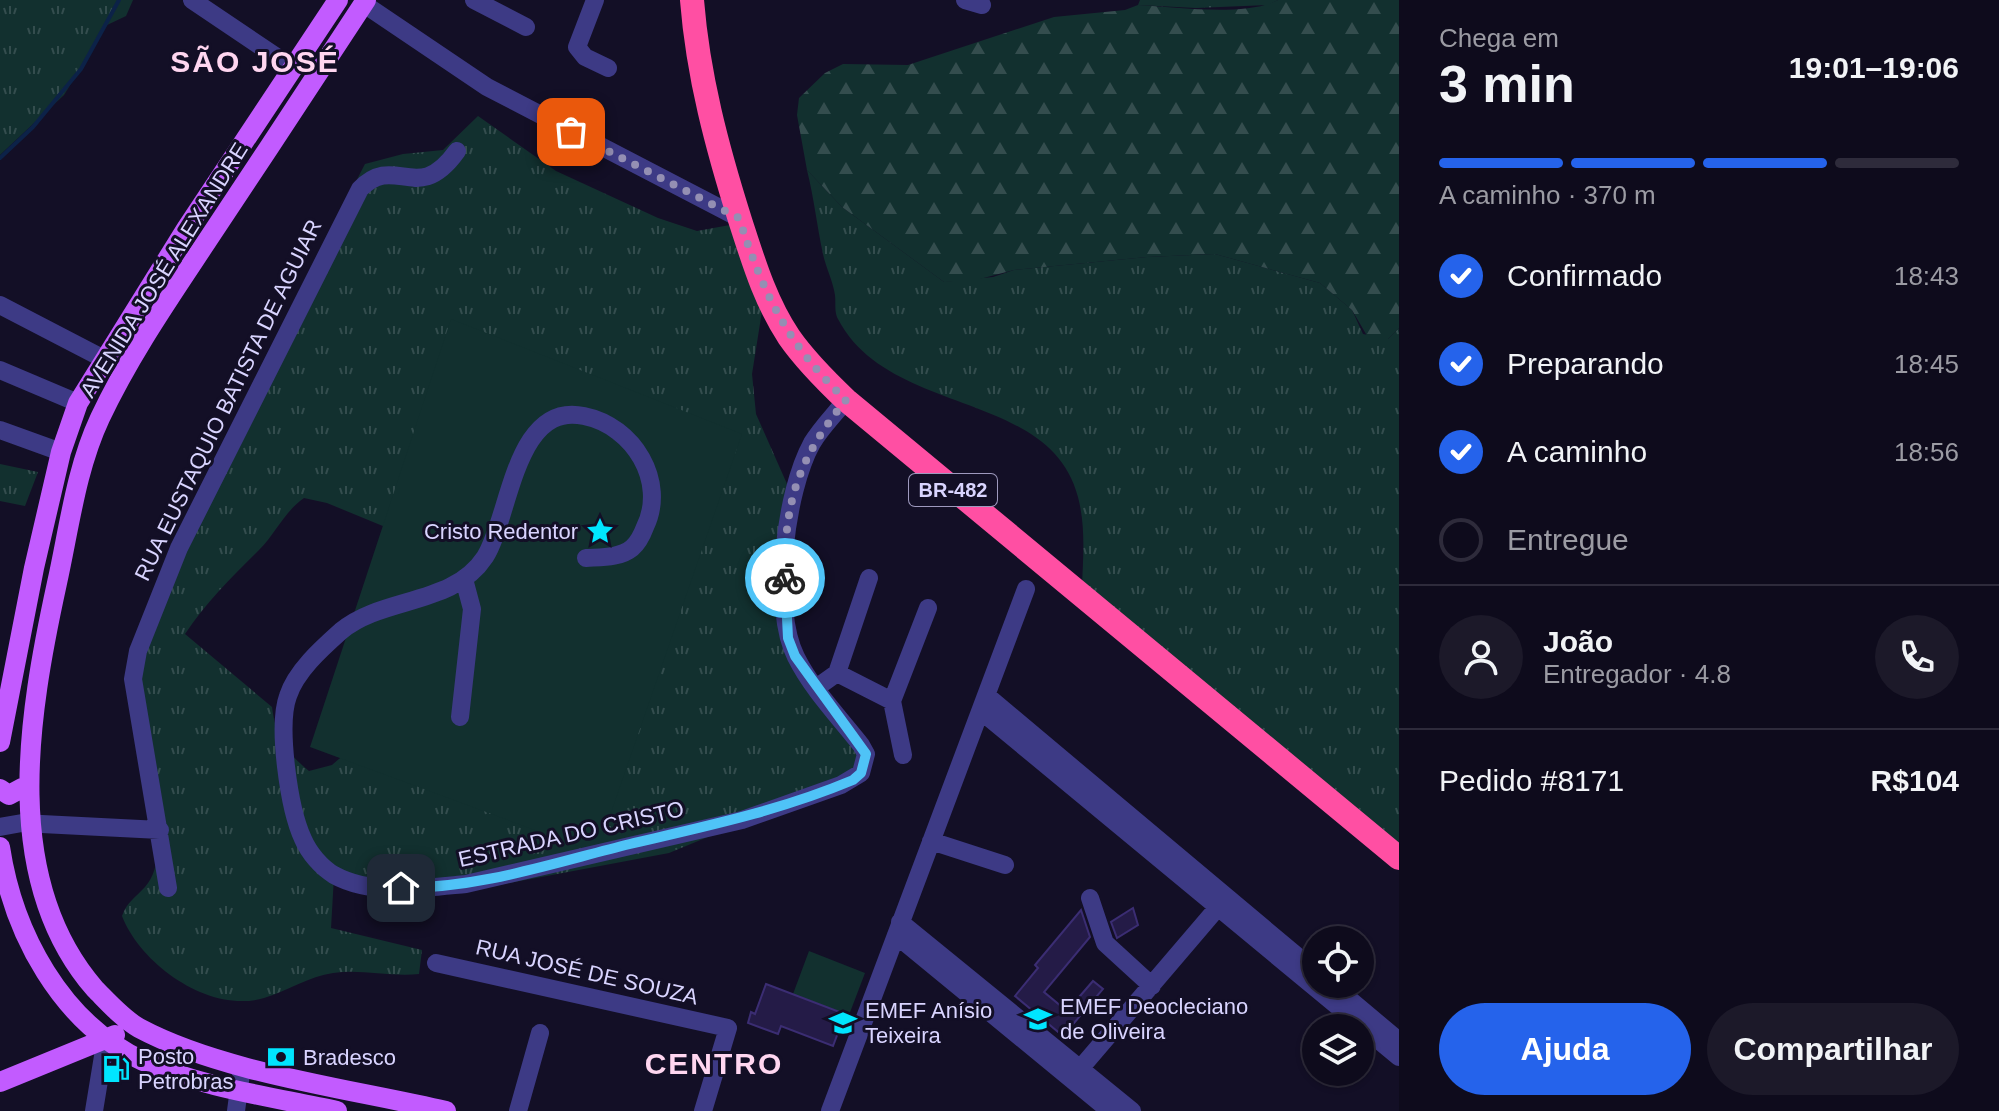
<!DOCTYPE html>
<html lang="pt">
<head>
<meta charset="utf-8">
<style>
  body { margin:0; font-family:Helvetica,sans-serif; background:#1c1929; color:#f1f3f6; height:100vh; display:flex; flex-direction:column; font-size:30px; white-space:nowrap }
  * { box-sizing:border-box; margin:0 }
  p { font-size:26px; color:#9b9ba3 }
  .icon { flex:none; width:44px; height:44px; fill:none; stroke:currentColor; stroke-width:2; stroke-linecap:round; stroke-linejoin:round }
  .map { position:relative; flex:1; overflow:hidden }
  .sheet { display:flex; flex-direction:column; background:#0e0b1c; width:600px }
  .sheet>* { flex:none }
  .fabs { position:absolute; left:1302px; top:926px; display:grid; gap:16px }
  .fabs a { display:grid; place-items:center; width:72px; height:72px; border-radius:50%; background:#0e0b1c; box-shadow:0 2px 6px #0004,0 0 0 2px #2e2b3b; font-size:40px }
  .pin { position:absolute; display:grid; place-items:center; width:68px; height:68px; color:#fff; margin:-34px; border-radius:16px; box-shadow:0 4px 12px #0006 }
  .courier { position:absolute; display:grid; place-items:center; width:80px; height:80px; margin:-40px; border:6px solid #4fc3f7; border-radius:50%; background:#fff; color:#222; box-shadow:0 2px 10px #0007 }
  .overview em { font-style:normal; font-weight:700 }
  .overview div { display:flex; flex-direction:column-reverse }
  .overview { display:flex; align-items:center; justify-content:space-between; height:136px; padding:0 40px }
  h1 { font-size:52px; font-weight:700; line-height:60px }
  .bar { display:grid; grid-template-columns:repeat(4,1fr); gap:12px 8px; align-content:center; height:96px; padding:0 40px }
  .bar i { height:10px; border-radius:6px; background:#2e2b3b }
  .bar .on { background:#2563eb }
  .bar p { grid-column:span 4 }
  .line { display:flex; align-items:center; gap:20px; padding:0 40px; border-top:2px solid #2e2b3b }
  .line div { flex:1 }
  .round { display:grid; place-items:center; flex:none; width:84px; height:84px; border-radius:42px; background:#1c1929 }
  ol { padding:0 40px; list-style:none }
  li { display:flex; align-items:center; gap:24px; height:88px }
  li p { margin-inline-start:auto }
  li .icon { padding:8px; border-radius:50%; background:#2563eb; color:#fff; stroke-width:4 }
  li:last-child { color:#9b9ba3 }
  li i { width:44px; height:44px; border:4px solid #2e2b3b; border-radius:50% }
  .primary-button { display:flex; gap:16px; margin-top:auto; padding:16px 40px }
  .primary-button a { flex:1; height:92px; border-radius:48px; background:#2563eb; color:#fff; font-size:32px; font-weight:700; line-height:92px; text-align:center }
  .primary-button a+a { background:#1c1929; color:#f1f3f6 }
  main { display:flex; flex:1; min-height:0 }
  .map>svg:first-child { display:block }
  .grass { fill:url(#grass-tufts); fill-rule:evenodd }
  .forest { fill:url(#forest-firs) }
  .park { fill:#12302f }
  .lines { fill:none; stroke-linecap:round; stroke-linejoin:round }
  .stream { stroke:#0c2248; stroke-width:4 }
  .building { fill:#241b47; stroke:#3b2d73; stroke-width:2 }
  .minor { stroke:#3d3a85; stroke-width:18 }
  .major { stroke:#c25bff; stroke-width:20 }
  .highway { stroke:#ff4fa3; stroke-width:24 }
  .done { stroke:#948fb3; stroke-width:8; stroke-dasharray:0 14.4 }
  .route { stroke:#4fc3f7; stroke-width:10 }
  .labels { text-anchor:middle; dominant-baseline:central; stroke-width:6; stroke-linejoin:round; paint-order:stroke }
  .shield { fill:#130f26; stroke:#9e99be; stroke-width:2 }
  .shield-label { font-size:20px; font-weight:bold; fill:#d9d4ff }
  .street-label { font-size:22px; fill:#d9d4ff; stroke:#130f26 }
  .poi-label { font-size:22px; fill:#d9d4ff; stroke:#130f26; text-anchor:start }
  .district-label { font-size:30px; font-weight:bold; letter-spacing:2px; fill:#ffd6f0; stroke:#130f26 }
</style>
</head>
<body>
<main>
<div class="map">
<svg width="1399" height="1111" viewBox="0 0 1399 1111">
  <defs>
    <pattern id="grass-tufts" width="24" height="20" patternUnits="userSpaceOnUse" patternTransform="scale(2)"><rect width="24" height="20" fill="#12302f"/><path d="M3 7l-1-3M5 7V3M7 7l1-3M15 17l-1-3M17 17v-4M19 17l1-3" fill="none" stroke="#344d4e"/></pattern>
    <pattern id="forest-firs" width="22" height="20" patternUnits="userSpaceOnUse" patternTransform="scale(2)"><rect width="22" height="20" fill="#12302f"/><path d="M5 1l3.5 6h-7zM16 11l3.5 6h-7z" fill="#344d4e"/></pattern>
  </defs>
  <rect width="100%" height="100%" fill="#130f26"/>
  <path class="grass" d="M0 0H133L126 16 107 25 64 95 0 155Z
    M1140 0H1278L1268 5 1196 8 1138 5Z
    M478 116 556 171 658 218 697 231 730 225 762 311 752 374 756 414 787 484 794 638 843 720 865 772 669 853 450 894 334 876 331 928 422 950 419 974C390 977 362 969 333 973 309 976 288 991 264 998 210 1014 141 965 122 916 127 902 135 898 145 887 154 877 156 864 159 851L133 671 318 255 365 164 403 154 443 150ZM304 498 327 503 395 531 361 740 332 765 309 771C285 751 276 738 272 707L185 634C207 601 232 577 259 550 276 533 284 512 304 498Z
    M807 170 842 207 944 282 993 277 1014 270 1147 257 1215 254 1320 283 1352 310 1363 334 1388 339 1399 328V852L1082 588C1083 558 1086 527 1078 497 1050 389 889 417 838 319 834 312 836 302 835 295 833 281 826 268 823 254 817 226 814 198 807 170Z
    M0 464 38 472 25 506 0 501Z"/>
  <path class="forest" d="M1278 0H1399V328L1388 339 1373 346 1352 310 1320 283 1215 254 1147 257 1014 270 972 281 944 282 842 207 807 170 797 115 799 98 825 73 843 64 908 65 1054 17 1125 10 1138 5C1176 7 1245 17 1278 0Z"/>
  <path class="park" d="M451 319 742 434 597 853 310 747Z
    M809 951 865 973 849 1015 793 994Z"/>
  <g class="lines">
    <path class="stream" d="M0 158 33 127 81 69 119 0"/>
  </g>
  <path class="building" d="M1133 908 1138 925 1117 938 1111 922Z
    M1081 910 1090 937 1044 992 1067 1011 1093 981 1103 989 1063 1036 1015 996 1038 968 1035 965Z
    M766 984 845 1014 833 1046 781 1026 778 1034 748 1023 751 1012 755 1014Z"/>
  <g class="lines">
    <path class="minor" d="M192 0 293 68
      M474 0 526 27
      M595 0 577 47 585 57 608 68
      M965 0 982 5
      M364 4 487 87 739 218
      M0 305 102 358
      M0 370 78 403
      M0 430 61 452
      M586 558C601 557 620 558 632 548 639 542 642 535 645 527 667 482 634 426 584 416 514 401 510 518 485 557 453 606 383 596 341 631 322 648 296 671 288 696 277 726 289 809 303 839 309 853 321 867 334 875 372 896 425 888 466 884L742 820 841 785 861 773 866 754 861 745C839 717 812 689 796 657 771 607 785 492 812 443 821 428 835 414 846 400
      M837 673 892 701
      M816 688 837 673 869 578
      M987 696 1316 972
      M981 711 1399 1057
      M460 717 472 609 464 579
      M903 755 892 701 928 608
      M0 827 22 823 160 830
      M931 841 1005 865
      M168 888 133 679 138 651 179 548 360 189C396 152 417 207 457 151
      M1090 898 1105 943 1152 986
      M900 922 1132 1111
      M896 935 1110 1111
      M436 963 728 1028 703 1111
      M1331 984 1399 1041
      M1073 1077 1225 899
      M94 1111 106 1038
      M236 1111 242 1066
      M518 1111 540 1033
      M830 1111 1026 589"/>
    <path class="major" d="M366 0C315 78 263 157 211 235 172 294 130 354 100 418 76 469 69 529 57 583 28 716 0 880 95 989 108 1002 123 1019 139 1028 223 1073 352 1089 446 1111
      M0 742 34 568 61 452 78 403 186 229 338 0
      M0 789 9 795 22 788
      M0 847C13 933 61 1023 143 1061 203 1088 273 1097 337 1111
      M0 1082 115 1035"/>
    <path class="highway" d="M692 0C698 76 717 147 740 220 753 260 765 301 789 337 805 360 826 381 846 400L1399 858"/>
  </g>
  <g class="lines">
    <path class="done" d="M571 132 739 218C764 295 787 344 846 400 798 459 784 502 785 578"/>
    <path class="route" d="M401 888C481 888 553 863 630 844 707 826 779 811 853 780L861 773 866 754 795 656 788 638 785 578"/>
  </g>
  <defs>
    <g id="sight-bare" transform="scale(2.16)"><path d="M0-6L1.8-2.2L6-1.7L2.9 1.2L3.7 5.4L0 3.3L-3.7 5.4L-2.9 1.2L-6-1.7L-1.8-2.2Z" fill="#00e5ff" stroke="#130f26" stroke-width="2.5" paint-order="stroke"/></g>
    <g id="school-bare" transform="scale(2.16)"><path d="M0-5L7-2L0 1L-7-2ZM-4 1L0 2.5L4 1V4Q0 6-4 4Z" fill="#00e5ff" stroke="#130f26" stroke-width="2.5" paint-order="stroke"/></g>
    <g id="bank-bare" transform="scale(2.16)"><path d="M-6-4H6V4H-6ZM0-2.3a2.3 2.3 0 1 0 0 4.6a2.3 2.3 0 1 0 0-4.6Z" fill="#00e5ff" stroke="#130f26" stroke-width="2.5" paint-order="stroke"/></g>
    <g id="fuel-bare" transform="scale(2.16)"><path d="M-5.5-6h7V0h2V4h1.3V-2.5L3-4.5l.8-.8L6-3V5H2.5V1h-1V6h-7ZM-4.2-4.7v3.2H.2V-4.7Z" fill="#00e5ff" stroke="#130f26" stroke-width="2.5" paint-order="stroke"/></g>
  </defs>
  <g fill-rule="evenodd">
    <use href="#sight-bare" x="600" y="531"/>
    <use href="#school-bare" x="1038" y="1019"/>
    <use href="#school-bare" x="843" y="1023"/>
    <use href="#bank-bare" x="281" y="1057"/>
    <use href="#fuel-bare" x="116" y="1069"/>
  </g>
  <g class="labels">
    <rect class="shield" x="909" y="474" width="88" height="32" rx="6"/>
    <g class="shield-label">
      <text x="953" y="490">BR-482</text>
    </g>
    <g class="street-label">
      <text transform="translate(164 270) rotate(-58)">AVENIDA JOSÉ ALEXANDRE</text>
      <text transform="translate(228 400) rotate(-64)">RUA EUSTAQUIO BATISTA DE AGUIAR</text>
      <text transform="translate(571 834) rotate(-13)">ESTRADA DO CRISTO</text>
      <text transform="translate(587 972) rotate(13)">RUA JOSÉ DE SOUZA</text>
    </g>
    <g class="poi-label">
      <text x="578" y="531" text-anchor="end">Cristo Redentor</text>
      <text x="1060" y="1006">EMEF Deocleciano<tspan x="1060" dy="25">de Oliveira</tspan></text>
      <text x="865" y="1010">EMEF Anísio<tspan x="865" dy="25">Teixeira</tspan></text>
      <text x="138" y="1056">Posto<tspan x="138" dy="25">Petrobras</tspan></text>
      <text x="303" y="1057">Bradesco</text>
    </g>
    <g class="district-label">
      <text x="255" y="61">SÃO JOSÉ</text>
      <text x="714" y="1063">CENTRO</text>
    </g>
  </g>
</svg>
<div class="fabs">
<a><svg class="icon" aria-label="locate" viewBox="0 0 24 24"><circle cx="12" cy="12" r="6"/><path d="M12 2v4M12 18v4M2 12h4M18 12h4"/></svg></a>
<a><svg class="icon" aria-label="layers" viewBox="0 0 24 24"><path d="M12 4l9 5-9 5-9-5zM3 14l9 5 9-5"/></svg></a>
</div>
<div class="pin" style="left:571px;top:132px;background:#ea580c"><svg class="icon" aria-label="bag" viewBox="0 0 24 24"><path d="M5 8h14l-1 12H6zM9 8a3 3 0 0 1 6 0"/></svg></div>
<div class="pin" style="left:401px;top:888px;background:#1f2937"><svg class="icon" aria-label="home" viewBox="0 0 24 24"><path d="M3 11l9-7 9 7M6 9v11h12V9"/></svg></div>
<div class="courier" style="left:785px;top:578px"><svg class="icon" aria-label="bike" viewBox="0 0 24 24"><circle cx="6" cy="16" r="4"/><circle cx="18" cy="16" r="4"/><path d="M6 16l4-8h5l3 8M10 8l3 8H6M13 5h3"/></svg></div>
</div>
<section class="sheet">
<div class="overview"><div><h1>3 min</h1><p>Chega em</p></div><em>19:01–19:06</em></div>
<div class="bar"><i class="on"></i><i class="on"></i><i class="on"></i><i></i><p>A caminho · 370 m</p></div>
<ol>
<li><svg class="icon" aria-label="check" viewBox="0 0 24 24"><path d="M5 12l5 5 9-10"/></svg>Confirmado<p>18:43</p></li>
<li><svg class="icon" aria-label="check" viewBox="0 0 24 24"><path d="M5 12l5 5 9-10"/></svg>Preparando<p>18:45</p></li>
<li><svg class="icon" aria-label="check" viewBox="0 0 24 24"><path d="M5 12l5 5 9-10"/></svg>A caminho<p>18:56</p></li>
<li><i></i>Entregue</li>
</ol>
<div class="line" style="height:144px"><a class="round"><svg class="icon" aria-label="person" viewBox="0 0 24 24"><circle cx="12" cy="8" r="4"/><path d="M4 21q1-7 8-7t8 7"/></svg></a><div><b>João</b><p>Entregador · 4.8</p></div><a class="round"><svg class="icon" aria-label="phone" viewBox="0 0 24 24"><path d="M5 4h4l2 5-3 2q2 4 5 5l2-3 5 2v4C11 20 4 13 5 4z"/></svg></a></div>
<div class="line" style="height:104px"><div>Pedido #8171</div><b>R$104</b></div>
<div class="primary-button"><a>Ajuda</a><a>Compartilhar</a></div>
</section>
</main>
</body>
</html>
